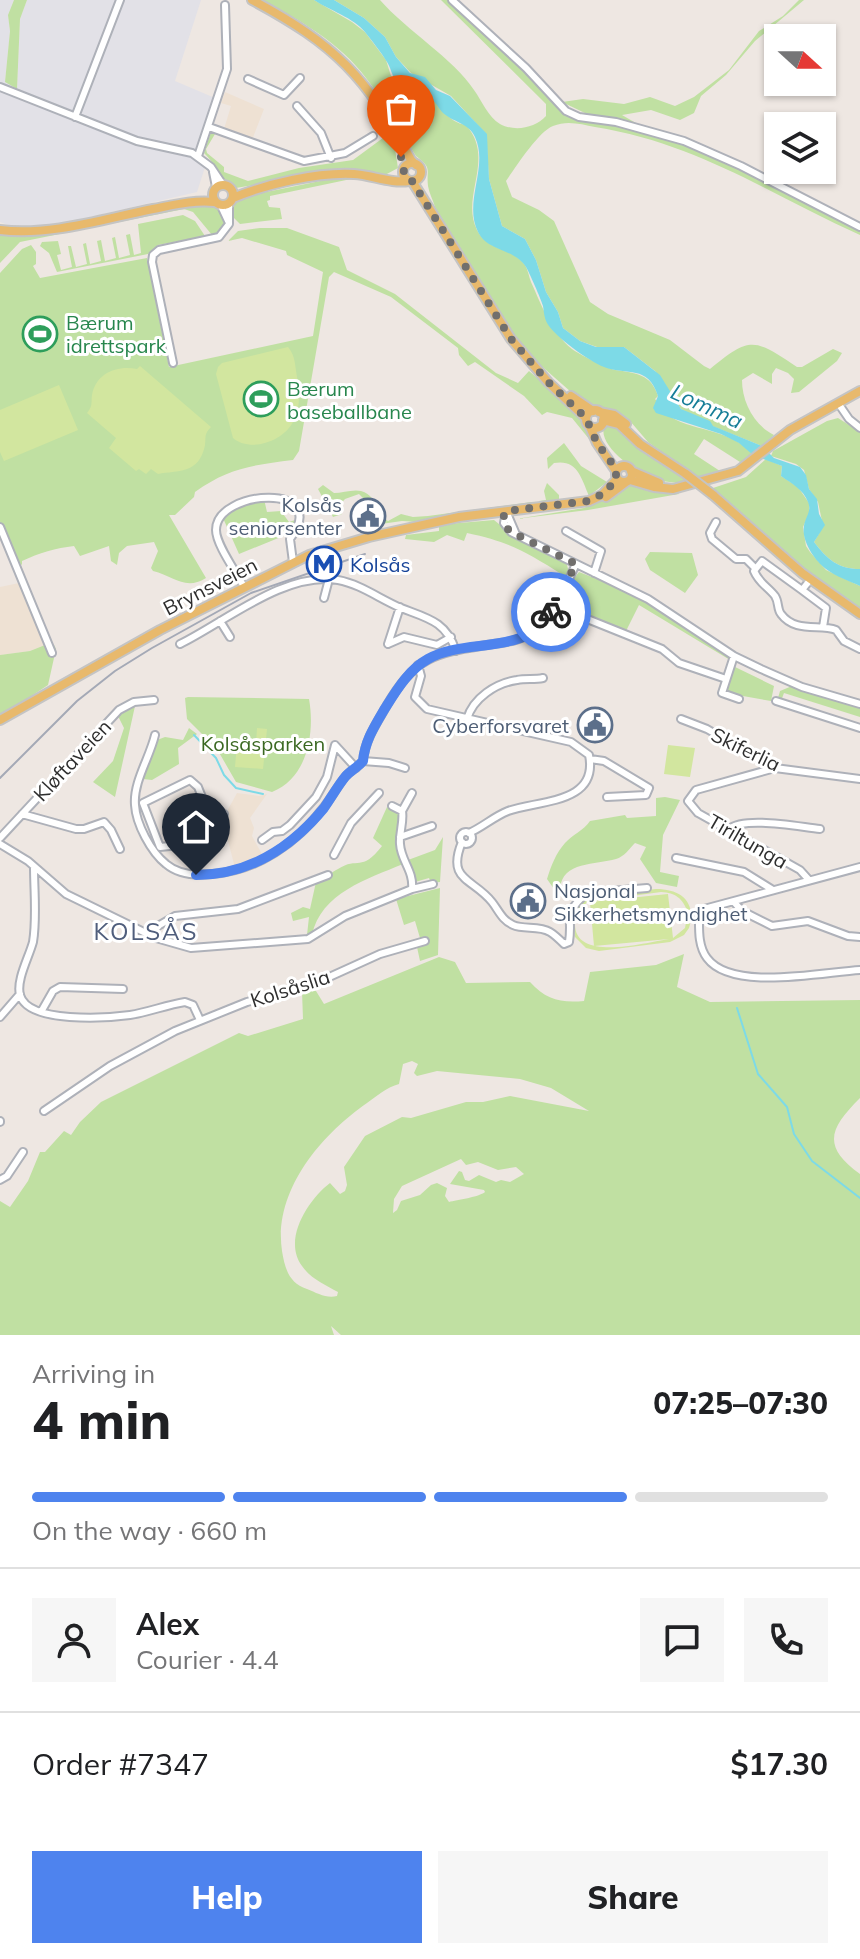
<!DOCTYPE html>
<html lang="en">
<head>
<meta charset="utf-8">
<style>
  body { margin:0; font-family:Mulish,sans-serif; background:#f6f6f6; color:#202124; height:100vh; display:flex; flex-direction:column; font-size:30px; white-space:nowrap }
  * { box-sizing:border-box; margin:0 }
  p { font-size:26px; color:#757577 }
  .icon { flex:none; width:44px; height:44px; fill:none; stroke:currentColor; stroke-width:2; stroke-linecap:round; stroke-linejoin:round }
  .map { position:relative; height:1335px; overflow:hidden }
  .details { display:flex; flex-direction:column; background:#fff; flex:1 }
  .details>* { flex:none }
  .needle { width:52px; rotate:111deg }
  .fabs { position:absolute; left:764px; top:24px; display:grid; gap:16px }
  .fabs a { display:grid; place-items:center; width:72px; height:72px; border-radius:0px; background:#fff; box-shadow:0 2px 6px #0004; font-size:40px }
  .pin { position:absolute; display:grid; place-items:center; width:68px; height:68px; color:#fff; margin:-82px -34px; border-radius:50% 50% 50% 0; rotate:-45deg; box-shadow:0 0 8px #0007 }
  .pin .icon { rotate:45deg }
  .courier { position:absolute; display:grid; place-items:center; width:80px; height:80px; margin:-40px; border:6px solid #4e83ee; border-radius:50%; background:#fff; color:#222; box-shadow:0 2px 10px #0007 }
  .summary em { font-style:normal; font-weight:800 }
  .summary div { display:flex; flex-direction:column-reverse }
  .summary { display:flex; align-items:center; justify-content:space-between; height:136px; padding:0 32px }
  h1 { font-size:52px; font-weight:800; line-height:60px }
  .bar { display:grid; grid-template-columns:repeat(4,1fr); gap:12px 8px; align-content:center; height:96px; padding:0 32px }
  .bar i { height:10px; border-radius:6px; background:#e0e0e0 }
  .bar .current { background:#4e83ee }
  .bar p { grid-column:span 4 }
  .line { display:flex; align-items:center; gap:20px; padding:0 32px; border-top:2px solid #e0e0e0 }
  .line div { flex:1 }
  .round { display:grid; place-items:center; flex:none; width:84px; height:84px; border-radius:0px; background:#f6f6f6 }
  .button { display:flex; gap:16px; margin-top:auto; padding:16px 32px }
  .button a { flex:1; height:92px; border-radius:0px; background:#4e83ee; color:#fff; font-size:32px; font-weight:800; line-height:92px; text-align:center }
  .button a+a { background:#f6f6f6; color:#202124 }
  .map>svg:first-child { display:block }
  .industrial { fill:#e2e1e7 }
  .education { fill:#eee1d3 }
  .green { fill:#c0e0a2; fill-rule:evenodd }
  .pitch { fill:#d2e69f; fill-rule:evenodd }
  .water { fill:#7ddae7 }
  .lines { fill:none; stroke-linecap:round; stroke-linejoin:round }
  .stream { stroke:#7ddae7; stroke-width:2 }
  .minor-casing { stroke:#aeb1b9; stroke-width:10 }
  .major-casing { stroke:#c4c4c4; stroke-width:12 }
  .minor { stroke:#fff; stroke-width:6 }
  .major { stroke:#e8b96c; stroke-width:8 }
  .rail { stroke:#a4a9b6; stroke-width:2 }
  .major-bridge-casing { stroke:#c4c4c4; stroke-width:12; stroke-linecap:butt }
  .major-bridge { stroke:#e8b96c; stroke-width:8 }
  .done { stroke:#716f6d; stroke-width:8; stroke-dasharray:0 14.4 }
  .route { stroke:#4e83ee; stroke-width:10 }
  .labels { text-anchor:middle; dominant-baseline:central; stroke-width:6; stroke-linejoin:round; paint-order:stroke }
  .leisure-label { font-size:20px; fill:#27864d; stroke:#fff; text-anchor:start }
  .service-label { font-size:20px; fill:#4e5e75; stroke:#fff; text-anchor:end }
  .transit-label { font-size:20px; fill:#164399; stroke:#fff; text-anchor:start }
  .street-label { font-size:20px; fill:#2e2e2e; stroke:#fff }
  .park-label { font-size:20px; fill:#3a6821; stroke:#fff }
  .water-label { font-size:22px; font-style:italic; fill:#177e98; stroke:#fff }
  .quarter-label { font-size:24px; letter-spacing:2px; fill:#505e7c; stroke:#fff }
</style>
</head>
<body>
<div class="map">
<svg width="860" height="1335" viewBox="0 0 860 1335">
  <rect width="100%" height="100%" fill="#eee7e2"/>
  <path class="industrial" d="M0 0H14L8 15 10 31 5 82 17 89 20 19 27 0H201L175 81 215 98 195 157 205 167 197 192 47 227H14L0 222Z"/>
  <path class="education" d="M225 92 264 109 252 140 224 129 231 106 221 103Z
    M19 583 45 645 30 651 0 655V587Z
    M237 793 259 796 267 794 250 818 254 828 252 836 263 856 235 868 224 825 228 817 226 813Z"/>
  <path class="green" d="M14 0H27L20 19 17 89 5 82 10 31 8 15Z
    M263 0H314L352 22 365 32 386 60 391 76C403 83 419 89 431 98 443 108 448 122 466 125 496 159 460 196 477 230 487 251 512 247 525 265 528 270 529 277 531 282 542 306 551 332 572 349 578 354 607 368 615 370 636 373 651 374 658 396L655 399C659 403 662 410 667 414 688 432 731 427 753 455L740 462 704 439 694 454 723 473 701 480 648 442 630 421 616 411 595 407 571 392 538 363 514 336 435 207C433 200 429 193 428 186 426 169 433 169 416 156 399 130 385 102 366 78 340 43 301 21 263 0Z
    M334 0H380C406 30 454 59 474 90 482 101 488 117 500 124 515 132 535 128 546 116V104L441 0H449L523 69 564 112 673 139 728 163 860 229V235C770 194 696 143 595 127 581 124 567 120 553 126 538 132 516 167 506 181L512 197 539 210 554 221 590 302 608 314 670 340 704 366 710 369C750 336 754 338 797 367H802L833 349 842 353 837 361 799 392 791 393 794 379 788 373 776 368 772 374V384L753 373 742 380C742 402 754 425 774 435L762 446 712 426 681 409 655 371 624 347H597L580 341 563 328 558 312 546 292 536 260 525 239 502 226 489 179 486 134 451 96 411 73 396 57 385 37 364 18Z
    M799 0H804L755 41 726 75 701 96 694 113 680 120 651 110 622 115 641 126 589 115 562 102 583 99 624 104 650 97 675 106 694 97 729 70 759 31 783 16Z
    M211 132 215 134 206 149 207 153 224 167V172L248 181 299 168 353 160 387 135 395 149 398 168 385 175 340 170 236 188C221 182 216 164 204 153Z
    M340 177 351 179 270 196V200L267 201 269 207 280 208 282 219 240 224 232 216 231 207 237 198Z
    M215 204C222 209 223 216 224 225L221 230 212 235 193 212 184 209 20 242 0 263V234C69 240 144 209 215 204Z
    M183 215 195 221 205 236 158 245 148 254 57 272 49 253 40 246 42 242 58 241 61 254 57 255 61 270 72 267 68 246H71L76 267 87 264 83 244 86 243 90 264 101 261 97 241 101 240 105 261 116 258 112 238 115 237 119 258 130 255 126 235 130 234 134 255 141 253 138 224Z
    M260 228H287L339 247 347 270 395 294 496 373 518 383 529 371 574 410 590 435 589 439 572 418 547 412 542 415 524 396 475 362 468 366 459 355 458 348 391 297 334 272 329 277 299 451 293 460C253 465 228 468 195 492L194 497 175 515H169L206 578C185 591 174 576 153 571L151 568 158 551 154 542 127 546 119 553 117 565 111 561 109 546 80 556 74 546C56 548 39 553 22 561V565L17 561 0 522V273L22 249 31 245 36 252V264L33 266 40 278 147 258 169 367 313 336 323 272 287 255 286 251 242 238 228 241 238 231Z
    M838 418 860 432V569C838 569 827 559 814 542L820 532 822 521 818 502 809 489 804 470 796 464 771 456 773 451 827 421Z
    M613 424 652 457 690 482C678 484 664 482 652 478 636 472 598 446 604 427Z
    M564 443 581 466 607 482 589 496C581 477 577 459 554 463L548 469 547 458Z
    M766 459 782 466 781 476 798 487 809 503V514L803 527 806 546 810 552 826 570 860 586V610L798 566 713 488 746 477Z
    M547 483 559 495V502L539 505V501L532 502V507L418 522 402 521 381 524 376 506H371L359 494 345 499 338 507 342 514 333 517 318 489 323 485 334 493C342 493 353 489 361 491 377 495 376 514 388 521L401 514 413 517 428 516 546 500 544 491Z
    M632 484 677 492 679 494 588 510 516 519 584 508Z
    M264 499 267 512 281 511 289 522 298 519V530L239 554 223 518 237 507Z
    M494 520 516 538 566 562 569 572 561 587 557 589 563 575C526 552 510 542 467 533L464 541 447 535 434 542 405 539 406 535 439 531V527L448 524Z
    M650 552 692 553 698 575 685 593 650 570 645 559Z
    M579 572 615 586 659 610 730 657V660L639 605 625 633 571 611 582 589 572 581Z
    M45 645 50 655 54 653V645L56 649 48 685 0 717V655L30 651Z
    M733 666 774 686 771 701 726 693 725 688Z
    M792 686 860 706V717L784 693 781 701 778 698 780 691Z
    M188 697 309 699C315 732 308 778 272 792L236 782 217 749 187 719 185 698Z
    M135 706 115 797 93 782 113 761 124 728 118 716Z
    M189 728 197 734 178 748 179 764 152 780 143 779 157 740 165 737 183 740Z
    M665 797 680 800 663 835 660 872 679 876 677 887 656 883 640 859 646 847 635 843C630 848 624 857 616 859 596 865 562 861 560 889H554L547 879C551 866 556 853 565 843 573 834 583 831 590 821L625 815 627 818 656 816V798Z
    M387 807 399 812 396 846 403 864C367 879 321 893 312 935H307L309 917 293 921 291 913 303 907 310 909 316 882C325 878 330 873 338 869 358 856 361 873 382 846L373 838Z
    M443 837 440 882 431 883 429 878 415 882 414 871 408 860 435 850Z
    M440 888 438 955 420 961 417 947 428 943 427 938H420L415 921 404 925 396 899Z
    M684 954 677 987 710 1002 860 1000V1098C830 1128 821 1146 860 1174V1335H341L331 1326 334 1335H0V1201L10 1207 28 1181 40 1152H45L64 1131 71 1135 80 1122 101 1102 239 1033 248 1036 303 1019 302 991 307 989 316 991 324 1004 439 957 455 962 466 983 530 982C546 1000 561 1003 584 1001L590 972 656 965ZM412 1061 418 1064 414 1073 417 1076 437 1071 520 1079 551 1088 589 1111 510 1096 483 1102H466L411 1118 402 1117 365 1136 344 1167 347 1185 345 1191 340 1194 330 1183C309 1199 282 1239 302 1266 310 1278 325 1285 338 1292L337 1296C327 1299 317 1293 307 1289 289 1283 285 1269 282 1251 273 1191 321 1135 367 1103 377 1096 387 1087 399 1084L403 1064ZM461 1159 466 1165 478 1162 498 1170 516 1167 524 1174 510 1182 501 1180 496 1182 479 1175 469 1181 465 1180 462 1172 459 1171 450 1184 484 1190 485 1192C479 1197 457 1200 449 1202L445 1196 447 1188 437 1183 431 1185 420 1195 401 1201 397 1210 393 1213 394 1199 402 1186Z"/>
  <path class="pitch" d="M288 347C294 354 295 362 296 371 299 388 302 405 293 422 283 441 251 453 233 438L216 374 218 367 222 363Z
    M140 366 211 427C204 434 206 436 205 445 199 475 177 470 158 474L151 469 146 474 139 469 136 471 109 448 116 438 87 413C93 406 91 403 92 395 96 373 117 365 137 369Z
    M59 385 78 430 4 461 0 452V410Z
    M257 728 267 729 263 769 235 767 237 743 256 745Z
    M668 745 695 748 690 777 664 774Z
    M656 889C681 889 697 902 689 928L684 935 670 942 599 951 586 948 575 937 572 914 587 897ZM661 892C676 893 682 898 688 912L685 928 673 938 668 894 590 902 594 946 669 939C643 943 565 965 576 915L587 902Z"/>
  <path class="water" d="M314 0H334L364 18 385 37 396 57 410 73 425 77 436 90 450 96 487 134 489 179 502 226 525 239 536 260 546 292 558 312 563 328 580 341 596 347H624L660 375 681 409 710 421 713 426 762 446 774 458 800 467 806 475 809 489 817 499 819 514 825 525 814 542C827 559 838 569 860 569V586C849 581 835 576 826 569 815 561 801 541 804 526 805 517 812 512 808 502 803 489 792 484 781 476L782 466 753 455 739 443 721 434 656 413 653 408 658 396C648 364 627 376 604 367 589 361 555 337 547 323 544 317 544 312 543 306 541 299 529 272 526 267 514 248 488 252 478 232 463 202 489 167 475 137 469 123 452 122 442 112 438 107 435 101 430 98 421 93 411 92 402 86 391 78 393 72 387 62 381 52 372 41 365 32 354 18 329 10 314 0Z"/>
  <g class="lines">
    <path class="stream" d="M194 735 216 758 224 775 236 788 263 794
      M737 1008 758 1074 787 1107 794 1134 812 1161 860 1198"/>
    <g class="minor-casing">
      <path id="minor" d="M452 0 526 68 566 111 579 117 616 122 684 141 741 166 860 227
        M248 79 284 95 300 78
        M0 87 137 141 192 153 211 167 223 185
        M297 106 321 133 331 158
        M75 117 120 0
        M209 127 304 161 345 153 373 136
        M198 156 227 69 225 5
        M213 172 216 187
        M221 206 228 221
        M173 363 152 262 153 255 159 250 219 237 229 224V204
        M838 403 849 419 860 428
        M506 511 504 523 511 532 648 599 734 656 761 669 802 687 860 704
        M506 511 515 532
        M716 522 710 533 712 539 736 559H746L755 568
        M0 527 52 653
        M566 531 601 551 594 573
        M810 580 802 590 762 561 754 571C759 583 768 587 775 596 779 602 777 609 781 614 795 633 819 624 836 630L844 641 860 649
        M244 587C237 573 216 545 216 530 216 489 333 482 290 539L293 562
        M802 590 826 608 823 627
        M324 598 329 579
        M555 606 662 649 679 663 726 679
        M220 621 230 637
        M180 644C225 622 285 571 338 580 360 584 380 599 401 608 427 618 446 621 456 651
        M388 644 404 637 437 645 451 637
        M388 644 400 607
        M734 656 722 693 739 699
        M418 665 421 676 415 697 427 709 571 742 589 755C599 804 539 800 508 811 493 817 483 827 469 833
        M776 701 860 728
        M467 719C473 698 496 683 517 680 526 678 534 680 543 678
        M681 719 707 729 775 768 860 779
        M155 735C150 757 133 782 135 805 136 824 151 852 166 864 179 875 195 876 212 874 257 871 297 843 324 807 332 797 337 787 345 777 350 771 358 767 363 761
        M590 759 604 761 649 788 646 795 607 797
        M405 768 389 763 363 761C365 739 377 723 387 705 417 653 439 653 493 644 510 642 526 639 539 628 557 613 566 584 576 564
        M775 768 696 790 688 801 698 813 800 870 809 880
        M190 780 198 787 204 802 224 814 220 830 208 842 160 847 143 803Z
        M392 806 402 811C404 822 399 833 400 844 401 861 414 871 412 889
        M402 811 412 793
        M22 814 76 829H84L104 822 111 830 120 849
        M729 829C745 816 799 827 820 829
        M460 838a6 6 0 1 1 12 0a6 6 0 1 1-12 0Z
        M400 837 432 826
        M0 838 119 710 134 702 154 700
        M262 840 273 832 282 831 290 825 316 797 327 777 335 745 356 768
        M462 842C446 881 473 878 492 902 499 911 502 920 513 925 524 930 539 925 550 932 555 935 560 940 564 944L569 942C573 917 562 914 587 893L647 888
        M0 844 28 861 66 894 156 938 191 948 308 939 345 916 412 889 433 884
        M334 855 351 823 379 793
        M676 858 744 872 773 890
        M34 867C34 891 37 918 33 942 29 957 16 980 20 995 28 1024 108 1018 130 1015 149 1012 166 1005 185 1002L193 1005 200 1020
        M860 867 704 909 699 915C699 930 698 946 707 958 732 992 823 972 860 970
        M734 902 742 911 772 926 808 921 848 936 860 937
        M146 933 175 916 238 909 328 875
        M41 1012 53 991 60 987 123 989
        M0 1017 20 994
        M44 1111 110 1066 175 1031 247 1002 316 983 380 954 425 941
        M0 1122V1121
        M0 1180 7 1176 23 1152"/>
    </g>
    <g class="major-casing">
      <path id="major" d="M252 0C336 45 366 76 411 160L416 165
        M403 172a9 9 0 1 1 18 0a9 9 0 1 1-18 0Z
        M412 181 511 339 548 382 586 418
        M213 195a10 10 0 1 1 20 0a10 10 0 1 1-20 0Z
        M233 198C266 184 318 172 354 174 372 175 391 184 409 181
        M0 230C51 236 103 219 153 209 174 205 193 200 214 202
        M571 396 593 411
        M586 419a9 9 0 1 1 18 0a9 9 0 1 1-18 0Z
        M599 412 614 415 626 424
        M603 420 619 424 640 444 686 474
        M590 427 597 443 616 471
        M616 474a8 8 0 1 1 16 0a8 8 0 1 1-16 0Z
        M631 471 659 483
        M630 480 654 487 673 489 738 471 790 430 860 391
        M713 495 802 573 860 614
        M606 497 626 482
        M0 720 160 630 309 555 369 537 459 517 589 501 602 495 617 479"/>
    </g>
    <use href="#minor" class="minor"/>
    <use href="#major" class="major"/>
    <path class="rail" d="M0 778 77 701 115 671 152 648 251 593 365 554"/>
    <g class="major-bridge-casing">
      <path id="major-bridge" d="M686 474 713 495"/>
    </g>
    <use href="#major-bridge" class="major-bridge"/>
  </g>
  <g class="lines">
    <path class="done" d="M401 157 405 177 412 181 511 339 548 382 586 418 597 443 614 466 617 479 604 493 589 501 506 511C501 519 504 526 511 532L576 564 551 612"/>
    <path class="route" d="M196 875C248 875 291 848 324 808 331 798 337 787 345 777 350 771 358 767 363 761 365 741 374 727 384 710 396 691 408 670 428 659 466 637 526 657 551 612"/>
  </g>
  <defs>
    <g id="stadium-ring" transform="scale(1.8)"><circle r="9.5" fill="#fff" stroke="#2e9e5b" stroke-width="1.5"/><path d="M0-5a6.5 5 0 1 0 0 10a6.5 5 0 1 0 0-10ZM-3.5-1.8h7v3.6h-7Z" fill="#2e9e5b"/></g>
    <g id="civic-ring" transform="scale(1.8)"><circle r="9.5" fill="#fff" stroke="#5c6f8a" stroke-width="1.5"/><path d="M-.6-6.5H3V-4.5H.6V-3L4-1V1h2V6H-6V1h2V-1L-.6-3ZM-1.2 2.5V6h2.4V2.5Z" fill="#5c6f8a"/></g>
    <g id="metro-ring" transform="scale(1.8)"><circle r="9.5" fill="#fff" stroke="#1a4fb4" stroke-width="1.5"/><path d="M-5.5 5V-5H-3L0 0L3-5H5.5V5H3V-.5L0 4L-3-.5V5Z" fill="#1a4fb4"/></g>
  </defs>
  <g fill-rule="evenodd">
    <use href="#stadium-ring" x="40" y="334"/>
    <use href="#stadium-ring" x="261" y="399"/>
    <use href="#civic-ring" x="368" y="516"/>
    <use href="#metro-ring" x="324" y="564"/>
    <use href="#civic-ring" x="595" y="725"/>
    <use href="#civic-ring" x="528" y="901"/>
  </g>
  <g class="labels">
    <g class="leisure-label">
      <text x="66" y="322">Bærum<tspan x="66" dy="23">idrettspark</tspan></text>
      <text x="287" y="388">Bærum<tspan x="287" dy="23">baseballbane</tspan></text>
    </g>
    <g class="service-label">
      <text x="342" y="504">Kolsås<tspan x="342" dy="23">seniorsenter</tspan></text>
      <text x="569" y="725">Cyberforsvaret</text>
      <text x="554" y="890" text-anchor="start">Nasjonal<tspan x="554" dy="23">Sikkerhetsmyndighet</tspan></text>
    </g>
    <g class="transit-label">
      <text x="350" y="564">Kolsås</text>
    </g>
    <g class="street-label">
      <text transform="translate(210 586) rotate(-27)">Brynsveien</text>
      <text transform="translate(746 749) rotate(26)">Skiferlia</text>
      <text transform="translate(72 760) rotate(-47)">Kløftaveien</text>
      <text transform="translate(748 841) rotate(30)">Tiriltunga</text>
      <text transform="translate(290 988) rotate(-18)">Kolsåslia</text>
    </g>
    <g class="park-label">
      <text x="263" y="743">Kolsåsparken</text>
    </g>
    <g class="water-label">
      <text transform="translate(707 406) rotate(25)">Lomma</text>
    </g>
    <g class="quarter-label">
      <text x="146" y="931">KOLSÅS</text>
    </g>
  </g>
</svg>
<div class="fabs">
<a><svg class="needle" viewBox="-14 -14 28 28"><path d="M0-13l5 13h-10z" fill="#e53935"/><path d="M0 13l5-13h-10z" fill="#757577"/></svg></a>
<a><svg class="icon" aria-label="layers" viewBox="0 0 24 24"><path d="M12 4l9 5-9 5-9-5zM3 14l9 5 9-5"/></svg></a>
</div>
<div class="pin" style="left:401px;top:157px;background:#ea580c"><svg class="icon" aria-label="bag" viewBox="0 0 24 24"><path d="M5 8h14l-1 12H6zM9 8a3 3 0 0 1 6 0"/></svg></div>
<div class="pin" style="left:196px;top:875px;background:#1f2937"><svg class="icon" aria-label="home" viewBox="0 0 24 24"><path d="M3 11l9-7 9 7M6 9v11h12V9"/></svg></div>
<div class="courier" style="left:551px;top:612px"><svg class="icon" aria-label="bike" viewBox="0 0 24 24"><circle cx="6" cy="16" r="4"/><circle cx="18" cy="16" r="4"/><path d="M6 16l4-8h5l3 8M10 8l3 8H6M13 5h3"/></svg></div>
</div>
<section class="details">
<div class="summary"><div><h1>4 min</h1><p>Arriving in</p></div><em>07:25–07:30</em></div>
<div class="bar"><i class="current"></i><i class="current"></i><i class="current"></i><i></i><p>On the way · 660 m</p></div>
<div class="line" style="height:144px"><a class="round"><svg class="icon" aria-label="person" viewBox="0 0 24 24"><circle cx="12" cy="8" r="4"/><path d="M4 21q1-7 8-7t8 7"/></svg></a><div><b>Alex</b><p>Courier · 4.4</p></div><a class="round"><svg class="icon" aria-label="chat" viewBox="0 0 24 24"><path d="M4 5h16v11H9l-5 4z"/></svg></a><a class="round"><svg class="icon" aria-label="phone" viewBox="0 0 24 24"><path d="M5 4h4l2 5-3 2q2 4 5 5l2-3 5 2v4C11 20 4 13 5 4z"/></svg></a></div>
<div class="line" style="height:104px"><div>Order #7347</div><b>$17.30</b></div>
<div class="button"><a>Help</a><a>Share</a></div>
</section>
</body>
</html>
